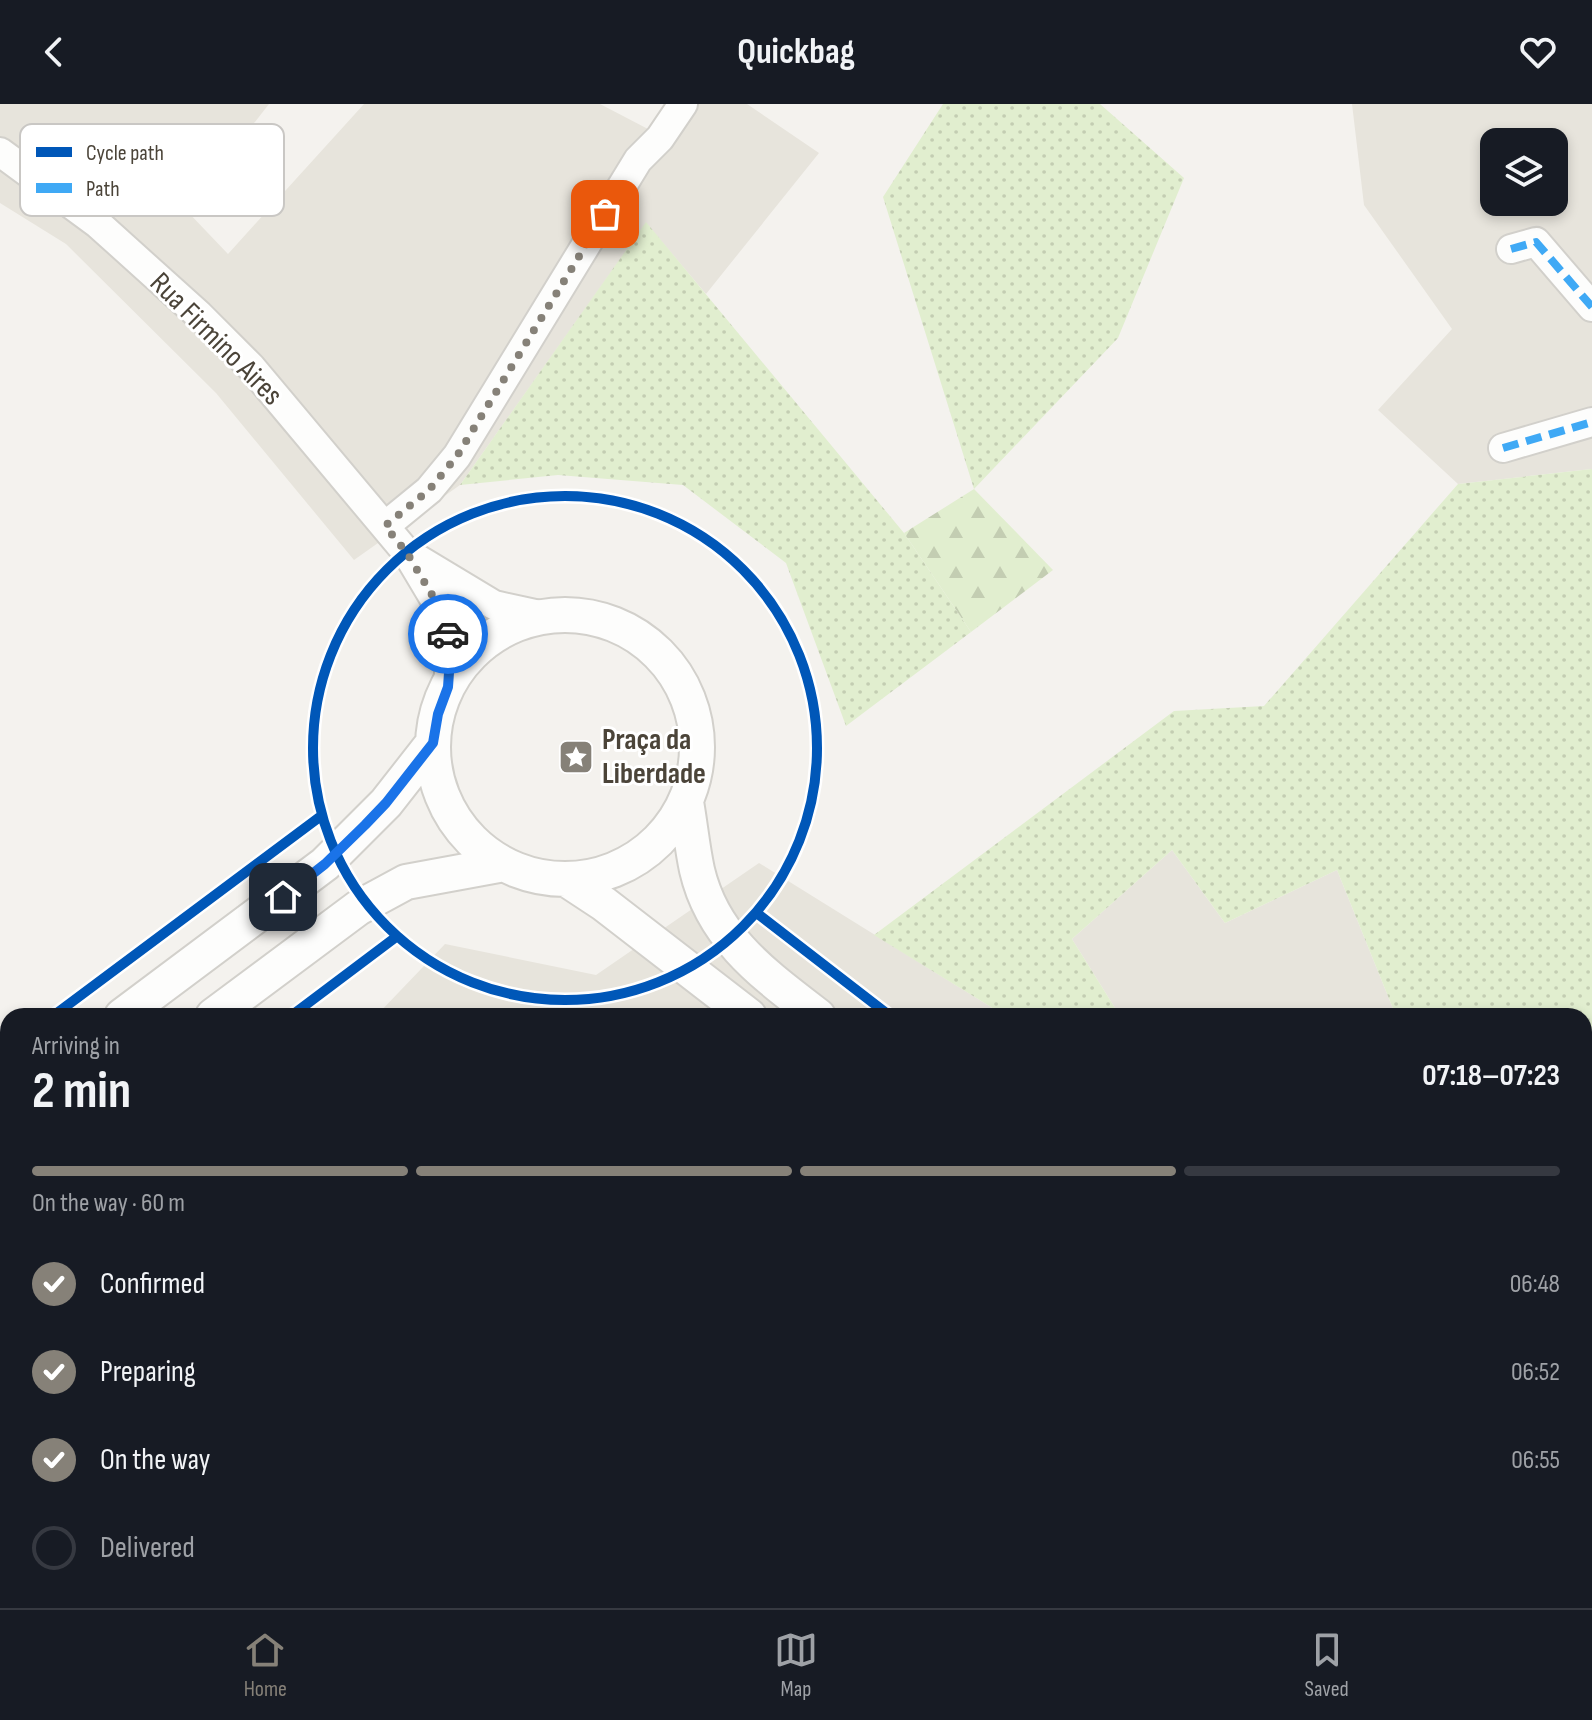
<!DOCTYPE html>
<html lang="en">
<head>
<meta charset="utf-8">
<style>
  body { margin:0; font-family:"Sofia Sans Condensed",sans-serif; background:#20242c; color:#f1f3f6; height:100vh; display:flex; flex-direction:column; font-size:30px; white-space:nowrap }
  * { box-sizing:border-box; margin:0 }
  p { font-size:26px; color:#9ea1a6 }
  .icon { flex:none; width:44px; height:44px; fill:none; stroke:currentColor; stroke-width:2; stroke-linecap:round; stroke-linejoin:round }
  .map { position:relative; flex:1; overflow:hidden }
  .drawer { position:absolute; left:0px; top:904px; width:1592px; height:600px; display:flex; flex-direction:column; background:#171b24; border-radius:24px 24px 0 0; box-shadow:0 4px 12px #0003 }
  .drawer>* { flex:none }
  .buttons { position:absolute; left:1480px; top:24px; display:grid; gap:16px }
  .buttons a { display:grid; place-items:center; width:88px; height:88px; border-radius:16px; background:#171b24; box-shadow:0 4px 12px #0003; font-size:40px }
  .pin { position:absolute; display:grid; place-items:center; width:68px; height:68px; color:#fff; margin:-34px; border-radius:16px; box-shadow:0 4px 12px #0006 }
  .courier { position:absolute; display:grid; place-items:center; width:80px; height:80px; margin:-40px; border:6px solid #1a73e8; border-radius:50%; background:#fff; color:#222; box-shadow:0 2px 10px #0007 }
  .overview em { font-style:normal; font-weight:700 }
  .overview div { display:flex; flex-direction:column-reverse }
  .overview { display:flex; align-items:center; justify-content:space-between; height:136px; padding:0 32px }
  h1 { font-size:52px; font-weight:700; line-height:60px }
  .bar { display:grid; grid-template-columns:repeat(4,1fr); gap:12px 8px; align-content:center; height:96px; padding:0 32px }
  .bar i { height:10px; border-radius:6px; background:#363941 }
  .bar .current { background:#868178 }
  .bar p { grid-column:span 4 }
  ol { padding:0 32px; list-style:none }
  li { display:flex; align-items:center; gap:24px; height:88px }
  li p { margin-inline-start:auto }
  li .icon { padding:8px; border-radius:50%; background:#868178; color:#fff; stroke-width:4 }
  li:last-child { color:#9ea1a6 }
  li i { width:44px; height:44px; border:4px solid #363941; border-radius:50% }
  header { display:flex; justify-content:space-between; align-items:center; height:104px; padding:0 32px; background:#171b24; font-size:36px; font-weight:700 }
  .menu { display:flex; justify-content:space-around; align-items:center; height:112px; border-top:2px solid #363941; background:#171b24; font-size:22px; color:#9ea1a6 }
  .menu a { display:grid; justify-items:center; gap:4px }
  .menu .current { color:#868178 }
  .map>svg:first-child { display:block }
  .residential { fill:#e7e4dc; fill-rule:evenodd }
  .medical { fill:#eee3df }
  .grass { fill:url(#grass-dots) }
  .forest { fill:url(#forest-firs) }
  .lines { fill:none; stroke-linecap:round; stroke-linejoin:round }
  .service-casing { stroke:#d2d0cb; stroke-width:18 }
  .minor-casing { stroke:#d2d0cb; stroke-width:32 }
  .tertiary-casing { stroke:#d2d0cb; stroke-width:38 }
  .service { stroke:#fdfdfc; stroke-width:14 }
  .minor { stroke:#fdfdfc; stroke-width:28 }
  .tertiary { stroke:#fdfdfc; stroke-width:34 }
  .quiet { stroke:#3fa9f5; stroke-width:8; stroke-dasharray:16 8; stroke-linecap:butt }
  .cycleway-casing { stroke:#fff; stroke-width:15 }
  .cycleway { stroke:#0057b8; stroke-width:10 }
  .done { stroke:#868178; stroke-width:8; stroke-dasharray:0 14.4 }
  .route { stroke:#1a73e8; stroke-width:10 }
  .labels { text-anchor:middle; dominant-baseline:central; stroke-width:6; stroke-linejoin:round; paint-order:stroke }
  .street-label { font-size:30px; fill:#4b4439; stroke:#fff }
  .poi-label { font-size:30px; font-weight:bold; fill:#4b4439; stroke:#fff; text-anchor:start }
  .key { fill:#fff; stroke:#c9c7c4; stroke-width:2 }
  .key-label { font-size:22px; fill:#4b4439 }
</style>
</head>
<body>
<header><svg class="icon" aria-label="back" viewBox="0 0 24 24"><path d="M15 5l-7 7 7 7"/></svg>Quickbag<svg class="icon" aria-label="heart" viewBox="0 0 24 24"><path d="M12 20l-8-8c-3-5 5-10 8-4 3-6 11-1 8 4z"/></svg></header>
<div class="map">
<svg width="1592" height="1504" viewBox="0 0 1592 1504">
  <defs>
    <pattern id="grass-dots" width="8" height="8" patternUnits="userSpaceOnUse" patternTransform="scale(2)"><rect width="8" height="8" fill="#e1eecf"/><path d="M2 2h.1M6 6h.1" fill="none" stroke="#c3cdb2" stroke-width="1.8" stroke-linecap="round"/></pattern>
    <pattern id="forest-firs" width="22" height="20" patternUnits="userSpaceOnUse" patternTransform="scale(2)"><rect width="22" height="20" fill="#e1eecf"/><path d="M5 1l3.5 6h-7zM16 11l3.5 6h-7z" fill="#c3cdb2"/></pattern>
  </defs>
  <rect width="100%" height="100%" fill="#f4f2ee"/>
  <path class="residential" d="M0 0H269L186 106 228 150 364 0H600L648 25 690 0H747L819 49 706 190 646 119 460 381 354 456 216 289 66 140 0 99Z
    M1352 0H1592V365L1458 380 1378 306 1452 225 1364 101ZM1494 38H1554V98H1494Z
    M1172 746 1225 819 1337 766 1396 912H1120L1072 835Z
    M759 759 991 903 1002 912H376L445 840 596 871Z
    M1592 1164V1504H591V1496H1584V1171Z"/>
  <path class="medical" d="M1019 1496H1268L1269 1504H1019Z"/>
  <path class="grass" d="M943 0H1100L1184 74 1118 234 974 385 883 93Z
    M646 118 904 429 971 528 846 622 786 459 683 381 558 371 460 381Z
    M1592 365V1164L1584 1171V912H1396L1337 766 1225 819 1172 746 1072 835 1120 912H1002L991 903 874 831 1174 607 1264 602 1458 380Z
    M476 1496H549L548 1504H476Z"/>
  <path class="forest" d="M974 385 1053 466 971 528 904 429Z"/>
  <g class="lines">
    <g class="service-casing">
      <path id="service" d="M1042 1496 1045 1504
        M457 1504 458 1496
        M573 1504V1496
        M1223 1504V1496"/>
    </g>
    <g class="minor-casing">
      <path id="minor" d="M0 48 98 120 199 211 251 263 407 449 441 506 451 540 448 583
        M1511 145 1536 138 1592 203
        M1503 344 1592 318
        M385 422 429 386 457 352 638 56 660 34 683 0
        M411 451 494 501 544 512
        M77 1504 78 1496
        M771 1504 789 1496
        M994 1504 995 1496"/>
    </g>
    <g class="tertiary-casing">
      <path id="tertiary" d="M433 643a132 132 0 1 1 264 0a132 132 0 1 1-264 0Z
        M686 698C690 720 692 743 697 766 713 835 765 871 818 912
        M566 775 604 800 749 912
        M122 912 325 760 386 699 433 639
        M213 912 358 804 406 778 504 760
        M0 1003 8 997
        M0 1071 8 1065
        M1328 1496 1330 1504
        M1372 1496 1374 1504"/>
    </g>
    <use href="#service" class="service"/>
    <use href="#minor" class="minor"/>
    <use href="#tertiary" class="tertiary"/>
    <path class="quiet" d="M1511 145 1536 138 1592 203
      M1503 344 1592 318"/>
    <g class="cycleway-casing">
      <path id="cycleway" d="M313 644a252 252 0 1 1 504 0a252 252 0 1 1-504 0Z
        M758 810 890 912
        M53 912 321 712
        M291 912 396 833"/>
    </g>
    <use href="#cycleway" class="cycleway"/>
  </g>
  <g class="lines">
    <path class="done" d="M448 530 441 506 407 449 385 422 429 386 457 352 605 110"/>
    <path class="route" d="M283 793 325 760 365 721 386 699 433 639 438 610 448 583 451 540 448 530"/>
  </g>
  <defs>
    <g id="sight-square" transform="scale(1.8)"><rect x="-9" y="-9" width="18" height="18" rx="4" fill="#868178" stroke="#fff"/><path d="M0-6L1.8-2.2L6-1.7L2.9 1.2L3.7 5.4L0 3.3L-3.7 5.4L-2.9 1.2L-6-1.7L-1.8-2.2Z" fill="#fff"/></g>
  </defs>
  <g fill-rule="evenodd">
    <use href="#sight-square" x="576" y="653"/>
  </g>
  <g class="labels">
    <g class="street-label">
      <text transform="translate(216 235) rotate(45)">Rua Firmino Aires</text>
    </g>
    <g class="poi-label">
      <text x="602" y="636">Praça da<tspan x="602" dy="34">Liberdade</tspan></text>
    </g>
  </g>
  <rect x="20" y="20" width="264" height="92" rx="12" class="key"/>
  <rect x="36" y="43" width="36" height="10" fill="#0057b8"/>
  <rect x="36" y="79" width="36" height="10" fill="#3fa9f5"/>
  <g class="key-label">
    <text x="86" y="56">Cycle path</text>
    <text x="86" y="92">Path</text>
  </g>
</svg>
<div class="buttons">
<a><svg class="icon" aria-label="layers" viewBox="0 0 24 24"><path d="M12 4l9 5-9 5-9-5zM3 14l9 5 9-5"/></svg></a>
</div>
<div class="pin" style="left:605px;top:110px;background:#ea580c"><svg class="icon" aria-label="bag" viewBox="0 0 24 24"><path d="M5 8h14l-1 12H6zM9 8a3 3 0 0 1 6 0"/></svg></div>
<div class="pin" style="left:283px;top:793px;background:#1f2937"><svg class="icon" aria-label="home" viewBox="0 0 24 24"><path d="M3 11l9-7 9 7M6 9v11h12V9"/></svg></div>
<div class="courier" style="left:448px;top:530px"><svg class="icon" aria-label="car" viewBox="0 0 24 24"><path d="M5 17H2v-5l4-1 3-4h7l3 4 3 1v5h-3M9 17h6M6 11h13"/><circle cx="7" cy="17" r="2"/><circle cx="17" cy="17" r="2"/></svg></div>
<section class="drawer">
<div class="overview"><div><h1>2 min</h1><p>Arriving in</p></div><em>07:18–07:23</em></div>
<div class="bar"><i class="current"></i><i class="current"></i><i class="current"></i><i></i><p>On the way · 60 m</p></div>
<ol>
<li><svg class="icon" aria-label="check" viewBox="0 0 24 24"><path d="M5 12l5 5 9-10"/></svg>Confirmed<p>06:48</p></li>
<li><svg class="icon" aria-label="check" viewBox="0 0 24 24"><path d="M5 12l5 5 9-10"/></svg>Preparing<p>06:52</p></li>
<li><svg class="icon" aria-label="check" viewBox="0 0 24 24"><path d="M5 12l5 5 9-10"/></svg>On the way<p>06:55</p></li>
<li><i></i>Delivered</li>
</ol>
</section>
</div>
<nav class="menu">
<a class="current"><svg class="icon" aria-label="home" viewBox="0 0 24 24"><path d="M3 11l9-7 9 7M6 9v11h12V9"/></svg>Home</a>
<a><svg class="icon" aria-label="map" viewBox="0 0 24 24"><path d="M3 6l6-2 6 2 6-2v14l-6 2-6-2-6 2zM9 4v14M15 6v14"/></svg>Map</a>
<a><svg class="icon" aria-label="saved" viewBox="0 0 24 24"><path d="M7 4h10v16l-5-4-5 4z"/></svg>Saved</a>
</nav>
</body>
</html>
